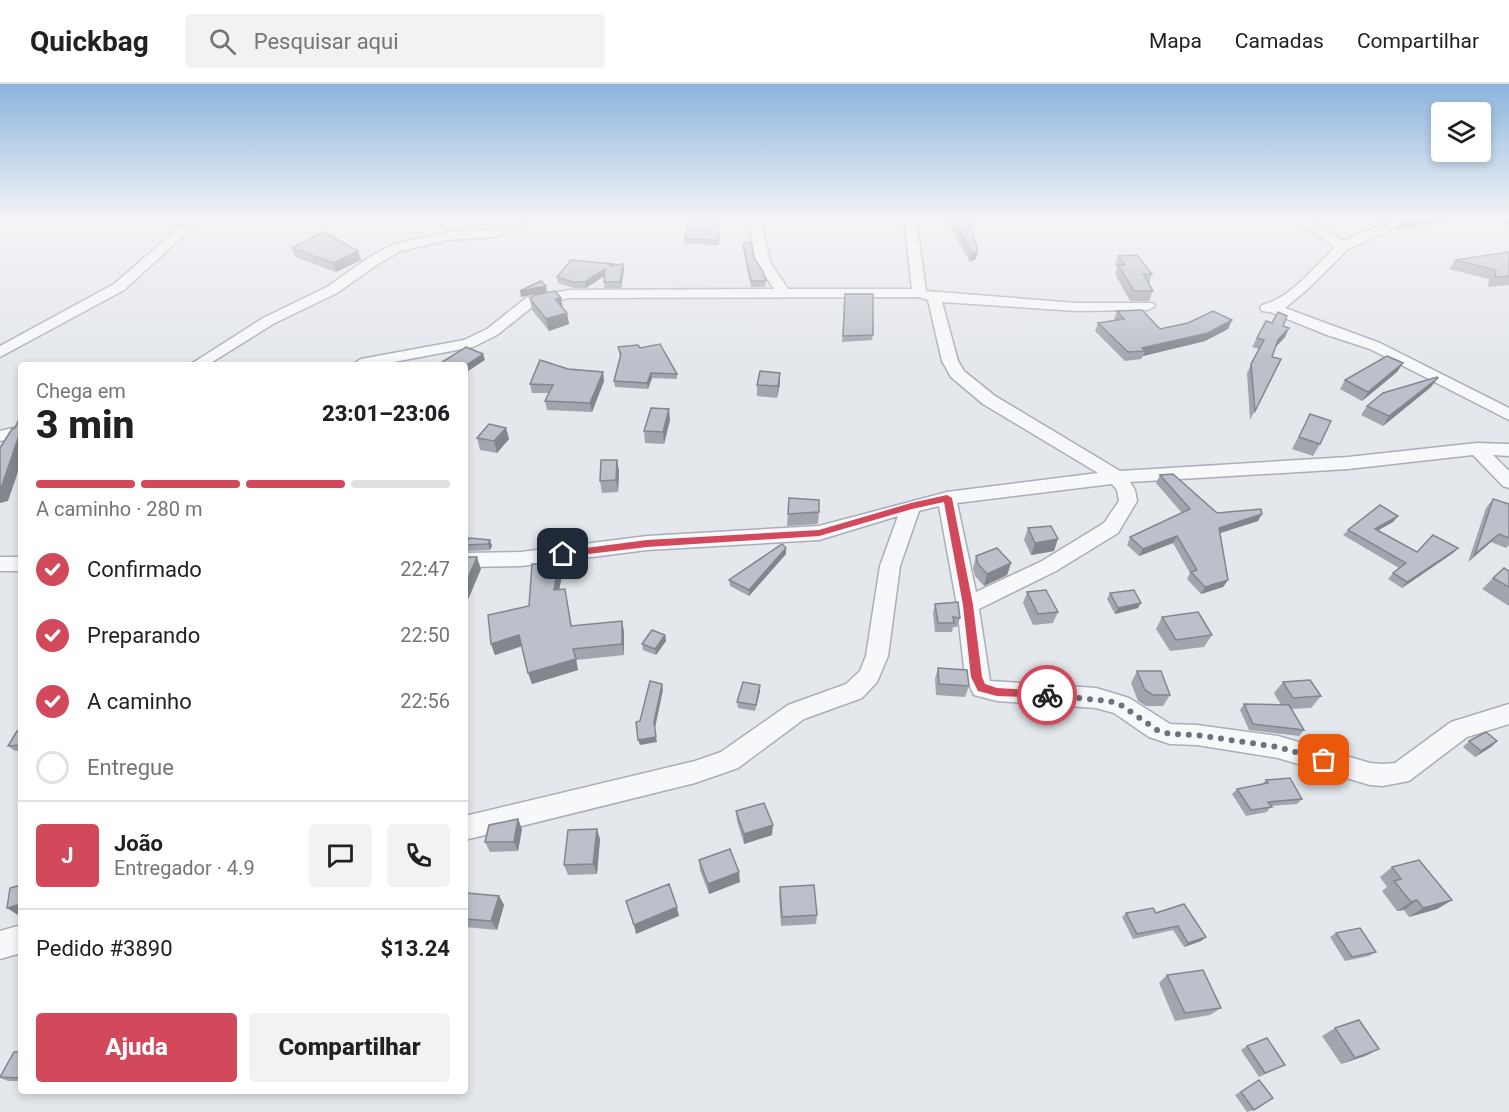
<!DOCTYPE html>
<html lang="pt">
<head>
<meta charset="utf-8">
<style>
  body { margin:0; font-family:Roboto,sans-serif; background:#f2f2f2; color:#202124; height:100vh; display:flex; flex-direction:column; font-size:22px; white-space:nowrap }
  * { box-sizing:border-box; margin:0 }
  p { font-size:20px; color:#757577 }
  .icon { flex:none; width:33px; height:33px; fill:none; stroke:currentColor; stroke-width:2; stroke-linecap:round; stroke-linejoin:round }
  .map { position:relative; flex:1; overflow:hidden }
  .details { position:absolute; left:18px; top:278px; width:450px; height:732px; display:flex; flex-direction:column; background:#fff; border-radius:6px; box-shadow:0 3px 9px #0003 }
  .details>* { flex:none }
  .tools { position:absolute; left:1431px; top:18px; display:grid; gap:12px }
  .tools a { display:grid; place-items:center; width:60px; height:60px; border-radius:6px; background:#fff; box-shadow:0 3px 9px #0003; font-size:30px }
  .pin { position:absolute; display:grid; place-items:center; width:51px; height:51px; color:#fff; margin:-26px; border-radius:12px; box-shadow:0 3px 9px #0006 }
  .courier { position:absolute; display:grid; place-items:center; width:60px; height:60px; margin:-30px; border:4px solid #d1495b; border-radius:50%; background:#fff; color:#222; box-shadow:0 2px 8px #0007 }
  .head em { font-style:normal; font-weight:800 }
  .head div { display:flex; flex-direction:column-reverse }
  .head { display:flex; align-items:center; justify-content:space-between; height:102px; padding:0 18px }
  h1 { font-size:39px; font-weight:800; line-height:45px }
  .bar { display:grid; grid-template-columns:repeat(4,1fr); gap:9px 6px; align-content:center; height:72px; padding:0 18px }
  .bar i { height:8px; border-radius:4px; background:#e0e0e0 }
  .bar .selected { background:#d1495b }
  .bar p { grid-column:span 4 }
  .line { display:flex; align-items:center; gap:15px; padding:0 18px; border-top:2px solid #e0e0e0 }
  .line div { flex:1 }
  .round { display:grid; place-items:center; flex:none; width:63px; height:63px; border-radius:6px; background:#f2f2f2 }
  ol { padding:0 18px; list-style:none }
  li { display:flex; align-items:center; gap:18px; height:66px }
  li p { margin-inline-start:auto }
  li .icon { padding:6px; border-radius:50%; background:#d1495b; color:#fff; stroke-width:4 }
  li:last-child { color:#757577 }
  li i { width:33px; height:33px; border:3px solid #e0e0e0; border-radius:50% }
  .primary-button { display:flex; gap:12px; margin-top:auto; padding:12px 18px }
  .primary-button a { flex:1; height:69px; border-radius:6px; background:#d1495b; color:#fff; font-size:24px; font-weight:800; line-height:69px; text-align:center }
  .primary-button a+a { background:#f2f2f2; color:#202124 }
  header { display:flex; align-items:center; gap:36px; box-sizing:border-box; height:84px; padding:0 30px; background:#fff; border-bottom:2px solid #e0e0e0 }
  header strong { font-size:28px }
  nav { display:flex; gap:33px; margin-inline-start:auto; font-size:21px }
  .search { width:420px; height:54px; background:#f2f2f2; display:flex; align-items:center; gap:15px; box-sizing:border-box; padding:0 21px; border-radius:6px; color:#757577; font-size:22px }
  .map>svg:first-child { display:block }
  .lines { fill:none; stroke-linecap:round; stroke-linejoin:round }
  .minor-casing { stroke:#a9aeb7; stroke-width:3 }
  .minor { fill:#f7f8fa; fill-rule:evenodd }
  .wall { fill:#a1a5ae }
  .shaded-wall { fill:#83868d }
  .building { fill:#bbc0ca; stroke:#83868d; stroke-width:1.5 }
  .route { fill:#d1495b }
  .done { stroke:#6c737f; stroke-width:6; stroke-dasharray:0 10.8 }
</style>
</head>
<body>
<header>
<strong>Quickbag</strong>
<div class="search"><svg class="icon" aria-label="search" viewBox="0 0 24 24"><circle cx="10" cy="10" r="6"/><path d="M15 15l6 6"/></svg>Pesquisar aqui</div>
<nav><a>Mapa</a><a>Camadas</a><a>Compartilhar</a></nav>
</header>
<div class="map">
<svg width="1509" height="1028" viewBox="0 0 1509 1028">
  <rect width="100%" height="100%" fill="#e4e7ec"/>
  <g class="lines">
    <g class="minor-casing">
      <path id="minor" d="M190 134H203L124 206 0 273V262L114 200Z
        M517 134H533L496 153 448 156 401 167 378 180 337 209 273 240 209 280H191L263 234 327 203 368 174 392 161 448 148 489 146Z
        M748 134H760L770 178 788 205H912L904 134H916L926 207 1077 219H1153L1155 222 1148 226 1077 227 942 218 958 277 964 287 995 312 1120 387 1348 373 1477 359 1509 360V372L1493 371 1509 387V404L1503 402 1473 371 1348 385 1130 398 1135 406 1137 417 1118 449 1056 487 979 525 990 597 1096 604 1129 614 1170 640 1197 641 1278 652 1370 679 1383 680 1395 679 1451 638 1509 620V640L1467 653 1409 697 1383 702 1370 701 1278 674 1197 661 1170 660 1149 653 1114 629 1096 624 997 617 974 611 965 593 957 521 939 422 919 427 900 482 888 572 877 598 862 614 804 635 738 684 695 699 465 756V732L695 677 721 668 788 621 846 600 860 587 866 572 880 482 898 432 819 456 647 466 521 482 465 483V469L521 468 647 452 819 442 947 408 1098 389 983 320 951 293 942 277 928 216 919 213 570 214 536 220 497 251 473 263 383 280H353L361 275 464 256 487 245 526 214 570 206 774 205 756 178ZM1112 400 1117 406 1119 417 1104 439 1042 477 976 508 957 419Z
        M1291 134H1305L1344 157 1397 134H1413L1411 137 1348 165 1310 203 1285 224 1380 259 1509 324V336L1370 265 1327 251 1270 228 1262 227 1260 224 1262 221C1291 214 1314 183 1335 163Z
        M1500 134H1509V139Z
        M21 342V352L0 357V347Z
        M0 473H21V487H0Z
        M21 841V869L0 875V847Z"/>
    </g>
    <use href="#minor" class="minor"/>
  </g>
  <path class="wall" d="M718 134 719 161 685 160V155Z
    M945 134H967L978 166 976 175 970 178Z
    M1370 134H1393L1381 139Z
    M743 160 754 174 766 197 765 203H751L743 165Z
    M292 164 358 167 361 176 336 188 295 173Z
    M1509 168V201L1488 203 1489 195 1449 185 1455 176Z
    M1118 172 1152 190 1149 200 1153 207 1149 217H1130L1115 190 1117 184 1115 181Z
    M623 180 624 186 621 204H604V192L586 204H574L558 199 557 193Z
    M845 210 873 251 872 256 842 258Z
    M530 215 563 225 567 229 569 240 549 247 532 226Z
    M1117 227 1160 245 1232 236 1228 245 1205 257 1143 272 1141 275 1125 277 1095 247 1098 239 1115 236 1114 235Z
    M1266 237 1289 244 1285 253 1276 262 1272 273 1281 275 1250 336 1247 289 1259 265 1252 263Z
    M618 263 640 264 677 290V295L652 294 648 305 615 303 614 297 620 273Z
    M1403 279 1397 288 1362 317 1340 305 1345 296Z
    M568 285 603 288 604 297 592 328 547 326 545 317 549 309H532L530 300Z
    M780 289V300L777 314 757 312V301Z
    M1431 303 1383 342 1361 331 1367 322Z
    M1310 330 1320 360 1313 372 1292 365Z
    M670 336 664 360 645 359 644 347Z
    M506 344 509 355 497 369 480 366 477 354Z
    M617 376 619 387 618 408 602 409 600 397Z
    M1160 391 1217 429 1262 430 1258 437 1220 449 1228 496 1223 503 1201 510 1187 495 1190 489 1173 459 1139 472 1127 461 1130 453 1182 429 1156 399Z
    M789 414 819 428 818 440 787 442Z
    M1493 415 1509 420V461L1506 464 1491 458 1468 478 1486 424Z
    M1398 432 1393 438 1378 446 1417 468 1458 464 1453 469 1402 504 1388 495 1393 489 1399 484 1343 451 1348 446Z
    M1028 444 1054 467 1031 471 1024 456Z
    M490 456 492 462 490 466 468 467 466 461Z
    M786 464V470L749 512 730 502 729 496Z
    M976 472 1011 479 1007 491 984 502 975 492 973 484Z
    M559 480 562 491 559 505 567 516 572 542 622 537 624 548V571L576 576 578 586 532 600 522 562 495 571 491 560 529 522Z
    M1509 487V522L1482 505 1493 494Z
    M1027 508 1058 528 1053 539 1033 541 1023 519Z
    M1110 509 1138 524 1115 530 1107 515Z
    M935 520 960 534 957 543H953L952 548H935L933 529Z
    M1162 533 1212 551 1204 563 1170 567 1156 545Z
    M665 551 666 557 656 571 643 566 642 560Z
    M938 584 969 602 965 613 936 611 935 595Z
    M1137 587 1170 611 1163 622H1146L1138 617 1131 599Z
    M1283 598 1321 612 1311 624 1291 625 1304 646 1299 652 1249 646 1240 626 1244 620 1281 621 1274 609Z
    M760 601V607L755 627 738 624 737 618Z
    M21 647V667H15L8 662Z
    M1469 657H1497L1491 663 1475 673 1463 663Z
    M1266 696 1302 715 1297 720 1271 722 1267 728 1246 732 1232 710 1237 705 1262 700Z
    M736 727 772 751 744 760 737 737Z
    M518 735 522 745 518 767 490 768 485 758Z
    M600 755 597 790 568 791 564 781Z
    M699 776 740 798 709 810 700 786Z
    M1392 783 1452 816 1437 825 1409 833 1404 826 1397 827 1382 807 1387 803 1380 793Z
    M780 803 817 831 816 840 781 842 779 812Z
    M499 812 504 821 497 846 465 843V814Z
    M1126 829H1156L1206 853 1201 857 1184 863 1173 846 1133 855 1122 833Z
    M1336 849 1376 868 1369 872 1345 877 1330 853Z
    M1167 891 1221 924 1210 931 1175 937 1159 899Z
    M1335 944 1379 965 1365 972 1341 980 1322 952Z
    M1247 962 1285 981 1259 993 1241 966Z
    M21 968V997H8L0 994Z
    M1259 996 1254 1026 1247 1028 1235 1011Z"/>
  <path class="shaded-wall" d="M1383 134H1393L1381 139Z
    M1421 134H1460L1396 146 1401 137Z
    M978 166 976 175 970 178 972 169Z
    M358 167 361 176 336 188 333 179Z
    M623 180 624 186 621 204 620 198Z
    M605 185 606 191 586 204 585 198Z
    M546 202 547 208 521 213 520 207Z
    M561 214 563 225 555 215Z
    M567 229 569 240 549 247 546 235Z
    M1232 236 1228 245 1205 257 1143 272 1145 267 1142 264Z
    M1289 244 1285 253 1274 265 1278 256Z
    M483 270 485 276 465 289V282Z
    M1403 279 1397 288 1362 317 1368 308Z
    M603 288 604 297 592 328 590 319Z
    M651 289 652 294 648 305 647 299Z
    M780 289V300L777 314 778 302Z
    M1438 294 1431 303 1383 342 1389 332Z
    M669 325 670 336 664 360 663 348Z
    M506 344 509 355 497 369 494 357Z
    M21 346V379L8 417 0 419V407Z
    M617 376 619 387 618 408 616 396Z
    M1262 430 1258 437 1214 451 1219 444Z
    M1398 432 1393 438 1370 451 1375 445Z
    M1499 450 1491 458 1468 478 1475 470Z
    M1177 452 1173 459 1139 472 1143 465Z
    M1058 455 1054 467 1031 471 1035 459Z
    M490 456 492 462 490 466 488 460Z
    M786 464V470L749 512V506Z
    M1458 464 1453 469 1402 504 1407 498Z
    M477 473 481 485 465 523V501Z
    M1011 479 1007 491 984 502 987 490Z
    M559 480 562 491 557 517 554 506Z
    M1228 496 1223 503 1201 510 1205 503Z
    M1141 519 1138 524 1115 530 1118 524Z
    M622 537 624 548V571L622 560Z
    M519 551 522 562 495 571 491 560Z
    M665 551 666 557 656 571 655 565Z
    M576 575 578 586 532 600 528 589Z
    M662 600 663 606 655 644 654 638Z
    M760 601V607L755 627 756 621Z
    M656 653 657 658 640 661 638 656Z
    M1497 657 1491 663 1475 673 1481 667Z
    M518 735 522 745 518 767 514 758Z
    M773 741 772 751 744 760V750Z
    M597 745 600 755 597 790 593 780Z
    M739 788 740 798 709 810 708 800Z
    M499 812 504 821 497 846 491 837Z
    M1417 816 1404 826 1397 827 1411 818Z
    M1452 816 1437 825 1409 833 1423 824Z
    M21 820V833L7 824Z
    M677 823 679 832 636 850 634 841Z
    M1206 853 1201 857 1184 863 1188 859Z
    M1379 965 1365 972 1341 980 1355 974Z"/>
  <path class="building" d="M689 134H718L719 156 685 155Z
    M952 134H967L978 166 972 169Z
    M1410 134H1421L1401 137Z
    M324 148 358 167 333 179 292 164Z
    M751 158 754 174 763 187 766 197H751L743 160Z
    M1509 168V192L1495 193 1496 186 1455 176Z
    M1137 171 1152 190H1143L1153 207H1134L1118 181H1125L1118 172Z
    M571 176 613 180 609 182 623 180 620 198H604L605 185 585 198H573L557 193Z
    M541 197 546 202 520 207Z
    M555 207 561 214 555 215 567 229 546 235 530 215 535 211Z
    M845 210H873V251L843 252Z
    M1142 226 1160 245 1188 239 1213 227 1232 236 1208 249 1142 264 1145 267 1128 268 1098 239 1124 235 1117 227Z
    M1278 228 1287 232 1283 242 1289 244 1278 256 1272 273 1281 275 1255 327 1251 280 1264 256 1257 254 1266 237 1272 239Z
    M660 260 677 290 651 289 647 299 614 297 621 270 618 263 638 261 640 264Z
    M466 263 483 270 465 282V280H439Z
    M1387 272 1403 279 1368 308 1345 296Z
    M540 276 568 285 603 288 590 319 545 317 553 301 530 300Z
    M760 287 780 289 778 302 757 301Z
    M1437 293 1438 294 1389 332 1367 322 1383 309Z
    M651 324 669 325 663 348 644 347Z
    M1310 330 1331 337 1320 360 1299 353Z
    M21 331V346L0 407V364L12 345 15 344Z
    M489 340 506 344 494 357 477 354Z
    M601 376H617L616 396 600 397Z
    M1173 390 1217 429 1261 425 1262 430 1219 444 1228 496 1205 503 1191 488 1197 486 1177 452 1143 465 1130 453 1190 425 1160 391Z
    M789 414 819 416V428L788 430Z
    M1493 415 1509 420V454L1499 450 1475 470Z
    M1380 421 1398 432 1375 445 1417 468 1433 451 1458 464 1407 498 1393 489 1406 479 1348 446Z
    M1051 442 1058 455 1035 459 1028 444Z
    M469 454 490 456 488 460 466 461Z
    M782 460 786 464 749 506 729 496Z
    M997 464 1011 479 987 490 978 480 976 472Z
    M465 473H477L465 501Z
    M532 480H559L554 506 565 505 571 542 622 537V560L573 565 576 575 528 589 519 551 491 560 488 531 529 522Z
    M1504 484 1509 487V503L1493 494Z
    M1046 506 1058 528 1038 530 1027 508Z
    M1134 506 1141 519 1118 524 1110 509Z
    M958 518 960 534 953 533 954 539H938L935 520Z
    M1198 528 1212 551 1176 556 1162 533Z
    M652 546 665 551 655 565 642 560Z
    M938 584 967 586 969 602 939 600Z
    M1137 587H1161L1170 611H1153L1145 606Z
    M1310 596 1321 612 1293 614 1283 598Z
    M650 597 662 600 654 638 656 653 638 656 636 638 640 637Z
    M743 598 760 601 756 621 737 618Z
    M1244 620 1289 621 1304 646 1253 640Z
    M17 647H21V661L8 662Z
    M1486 648 1497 657 1481 667 1469 657Z
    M1290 694 1302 715 1268 718 1272 723 1251 726 1237 705 1268 699 1266 696Z
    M764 719 773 741 744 750 736 727Z
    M518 735 514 758H485L489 741Z
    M597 745 593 780 564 781 568 746Z
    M730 765 739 788 708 800 699 776Z
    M1419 776 1452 816 1423 824 1417 816 1411 818 1394 797 1401 795 1392 783Z
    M669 800 677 823 634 841 626 817Z
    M21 801V820L7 824 10 804Z
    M814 801 817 831 782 833 780 803Z
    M467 809 499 812 491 837 465 835V814Z
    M1184 820 1206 853 1188 859 1178 842 1137 850 1126 829 1153 824 1156 829Z
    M1360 844 1376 868 1352 873 1336 849Z
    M1203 886 1221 924 1185 929 1167 891Z
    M1359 936 1379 965 1355 974 1335 944Z
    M1267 954 1285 981 1265 989 1247 962Z
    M14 968H21V994L0 993Z
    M1259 996 1273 1014 1254 1026 1241 1008Z"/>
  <linearGradient id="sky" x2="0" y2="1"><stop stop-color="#8bb4dd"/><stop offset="0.48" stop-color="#f3f4f6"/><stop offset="1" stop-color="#f3f4f6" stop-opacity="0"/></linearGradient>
  <rect width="1509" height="278" fill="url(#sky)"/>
  <path class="route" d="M947 411 952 414 973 521 982 593 985 600 997 604 1047 607 1051 608V614L997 612 978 607 971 593 963 521 944 418 912 425 819 452 647 463 563 473 558 470 563 467 647 456 819 446 911 419Z"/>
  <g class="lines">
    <path class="done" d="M1047 611 1109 617 1121 621 1157 646 1170 650 1197 651 1278 663 1324 676"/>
  </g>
</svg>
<div class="tools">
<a><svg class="icon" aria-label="layers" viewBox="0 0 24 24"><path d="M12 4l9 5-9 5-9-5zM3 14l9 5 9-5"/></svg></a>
</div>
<div class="pin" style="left:1324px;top:676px;background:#ea580c"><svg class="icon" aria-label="bag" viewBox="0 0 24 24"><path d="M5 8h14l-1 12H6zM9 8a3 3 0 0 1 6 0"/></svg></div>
<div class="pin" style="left:563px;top:470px;background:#1f2937"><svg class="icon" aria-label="home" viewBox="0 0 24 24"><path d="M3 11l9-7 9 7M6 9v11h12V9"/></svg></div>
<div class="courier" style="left:1047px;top:611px"><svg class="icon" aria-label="bike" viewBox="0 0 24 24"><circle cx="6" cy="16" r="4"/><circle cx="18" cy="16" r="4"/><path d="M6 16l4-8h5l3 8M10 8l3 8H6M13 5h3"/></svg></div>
<section class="details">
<div class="head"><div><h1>3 min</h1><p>Chega em</p></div><em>23:01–23:06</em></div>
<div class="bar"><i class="selected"></i><i class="selected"></i><i class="selected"></i><i></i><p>A caminho · 280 m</p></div>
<ol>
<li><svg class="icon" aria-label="check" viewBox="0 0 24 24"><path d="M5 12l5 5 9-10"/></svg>Confirmado<p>22:47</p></li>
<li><svg class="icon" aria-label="check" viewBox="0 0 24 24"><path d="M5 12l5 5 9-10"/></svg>Preparando<p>22:50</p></li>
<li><svg class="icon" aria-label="check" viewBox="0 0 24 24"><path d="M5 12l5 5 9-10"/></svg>A caminho<p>22:56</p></li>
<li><i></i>Entregue</li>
</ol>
<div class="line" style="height:108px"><b class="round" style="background:#d1495b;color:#fff">J</b><div><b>João</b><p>Entregador · 4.9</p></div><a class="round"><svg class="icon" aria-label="chat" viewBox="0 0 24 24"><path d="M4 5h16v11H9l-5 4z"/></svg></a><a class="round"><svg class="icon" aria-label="phone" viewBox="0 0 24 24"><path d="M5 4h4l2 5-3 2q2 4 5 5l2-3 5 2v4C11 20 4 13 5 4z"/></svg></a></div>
<div class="line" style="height:78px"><div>Pedido #3890</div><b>$13.24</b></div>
<div class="primary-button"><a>Ajuda</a><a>Compartilhar</a></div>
</section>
</div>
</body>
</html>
